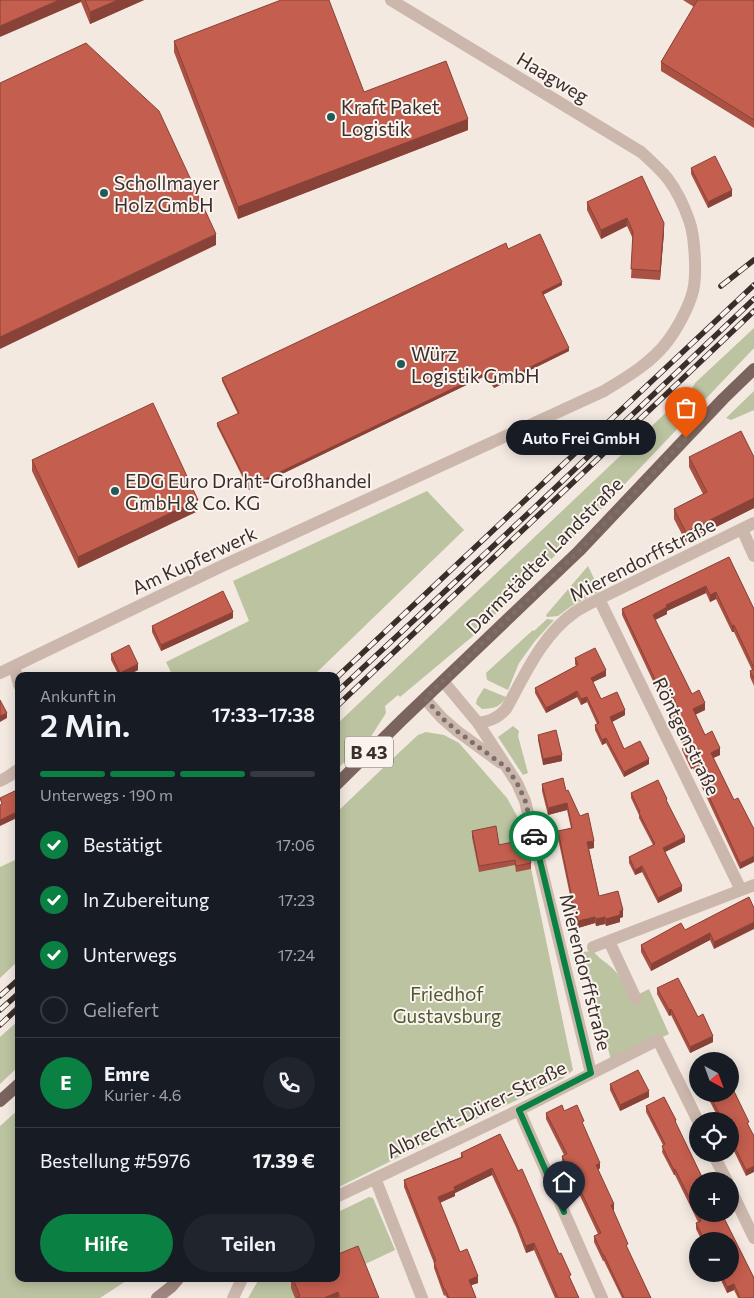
<!DOCTYPE html>
<html lang="de">
<head>
<meta charset="utf-8">
<style>
  body { margin:0; font-family:Commissioner,sans-serif; background:#20242c; color:#f1f3f6; height:100vh; display:flex; flex-direction:column; font-size:19px; white-space:nowrap }
  * { box-sizing:border-box; margin:0 }
  p { font-size:16px; color:#9ea1a6 }
  .icon { flex:none; width:28px; height:28px; fill:none; stroke:currentColor; stroke-width:2; stroke-linecap:round; stroke-linejoin:round }
  .map { position:relative; flex:1; overflow:hidden }
  .side { position:absolute; left:15px; top:672px; width:325px; height:610px; display:flex; flex-direction:column; background:#171b24; border-radius:10px; box-shadow:0 2px 12px #0003 }
  .side>* { flex:none }
  .needle { width:32px; rotate:139deg }
  .tools { position:absolute; left:689px; top:1052px; display:grid; gap:10px }
  .tools a { display:grid; place-items:center; width:50px; height:50px; border-radius:50%; background:#171b24; box-shadow:0 2px 12px #0003; font-size:25px }
  .pin { position:absolute; display:grid; place-items:center; width:42px; height:42px; color:#fff; margin:-51px -21px; border-radius:50% 50% 50% 0; rotate:-45deg; box-shadow:0 0 5px #0007 }
  .pin .icon { rotate:45deg }
  .courier { position:absolute; display:grid; place-items:center; width:50px; height:50px; margin:-25px; border:4px solid #0b8043; border-radius:50%; background:#fff; color:#222; box-shadow:0 1px 6px #0007 }
  .bubble { position:absolute; height:35px; border-radius:18px; background:#171b24; box-shadow:0 2px 12px #0003; font-size:16px; font-weight:600; line-height:35px; text-align:center }
  .overview em { font-style:normal; font-weight:600 }
  .overview div { display:flex; flex-direction:column-reverse }
  .overview { display:flex; align-items:center; justify-content:space-between; height:85px; padding:0 25px }
  h1 { font-size:32px; font-weight:600; line-height:38px }
  .bar { display:grid; grid-template-columns:repeat(4,1fr); gap:8px 5px; align-content:center; height:60px; padding:0 25px }
  .bar i { height:6px; border-radius:4px; background:#363941 }
  .bar .active { background:#0b8043 }
  .bar p { grid-column:span 4 }
  .line { display:flex; align-items:center; gap:12px; padding:0 25px; border-top:1px solid #363941 }
  .line div { flex:1 }
  .round { display:grid; place-items:center; flex:none; width:52px; height:52px; border-radius:26px; background:#20242c }
  ol { padding:0 25px; list-style:none }
  li { display:flex; align-items:center; gap:15px; height:55px }
  li p { margin-inline-start:auto }
  li .icon { padding:5px; border-radius:50%; background:#0b8043; color:#fff; stroke-width:4 }
  li:last-child { color:#9ea1a6 }
  li i { width:28px; height:28px; border:2px solid #363941; border-radius:50% }
  .cta { display:flex; gap:10px; margin-top:auto; padding:10px 25px }
  .cta a { flex:1; height:58px; border-radius:30px; background:#0b8043; color:#fff; font-size:20px; font-weight:600; line-height:58px; text-align:center }
  .cta a+a { background:#20242c; color:#f1f3f6 }
  .map>svg:first-child { display:block }
  .green { fill:#bbc3a0 }
  .lines { fill:none; stroke-linecap:round; stroke-linejoin:round }
  .street { stroke:#ccb7ac; stroke-width:12 }
  .secondary { stroke:#9f867e; stroke-width:12 }
  .primary { stroke:#7b645d; stroke-width:12 }
  .rail-casing { stroke:#3a2e2b; stroke-width:5.5 }
  .rail { stroke:#faf3ee; stroke-width:4; stroke-dasharray:11; stroke-linecap:butt }
  .wall { fill:#a95143 }
  .shaded-wall { fill:#894237 }
  .building { fill:#c45e4e; stroke:#894237 }
  .done { stroke:#7b6f6b; stroke-width:5; stroke-dasharray:0 9 }
  .route { stroke:#0b8043; stroke-width:6 }
  .poi-dot { fill:#215b59; stroke:#faf3ee; stroke-width:2 }
  .labels { text-anchor:middle; dominant-baseline:central; stroke-width:4; stroke-linejoin:round; paint-order:stroke }
  .shield { fill:#faf3ee; stroke:#746966; stroke-width:1 }
  .shield-label { font-size:18px; font-weight:bold; fill:#3a2e2b }
  .street-label { font-size:19px; fill:#3a2e2b; stroke:#faf3ee }
  .poi-label { font-size:19px; fill:#3a2e2b; stroke:#faf3ee; text-anchor:start }
  .park-label { font-size:19px; fill:#4d582f; stroke:#faf3ee }
</style>
</head>
<body>
<div class="map">
<svg width="754" height="1298" viewBox="0 0 754 1298">
  <rect width="100%" height="100%" fill="#f3e9e1"/>
  <path class="green" d="M754 328V348L586 525 514 596 473 636 400 697 398 695 385 706 386 713 370 738 336 770V725L693 387 695 383Z
    M754 391V410L731 420 726 418Z
    M427 491 464 530 313 676H173L166 662 249 621 233 581Z
    M588 566 600 591 570 607 558 616 547 617 546 615Z
    M547 619 554 620 535 641 519 663 508 690 487 680 486 673 533 630 534 631Z
    M484 688 506 697C499 708 495 708 482 709L476 704 477 699Z
    M513 726 519 731 518 736 528 773 523 775 498 737Z
    M426 732 444 735 459 743 507 798 522 825 573 1070 564 1078 455 1129 339 1187 336 1184V813L405 747 418 735Z
    M19 858V960L0 978V867Z
    M593 951C599 959 608 963 614 970 622 978 627 988 631 998L649 989 669 1034 611 1060 583 952Z
    M19 1020V1066L0 1084V1037Z
    M19 1109V1279H129L100 1298H0V1126Z
    M369 1197 373 1198 395 1250 361 1266 336 1269V1213Z
    M259 1279H313L295 1298H248Z"/>
  <g class="lines">
    <path class="street" d="M742 529 754 556
      M599 599 741 890
      M14 666 19 685
      M0 673 222 566 604 391C627 377 651 363 667 342 677 329 689 307 693 291 697 275 695 236 689 220 684 206 677 191 668 179 660 169 651 161 641 152L391 0
      M443 681 478 723 517 783 525 801 591 1073
      M425 699 442 718 457 731 501 763
      M478 723C490 721 498 718 506 709 525 675 542 635 575 612 583 607 591 603 599 599L754 523
      M0 781 9 776 19 769
      M609 941 636 999
      M593 947 754 885
      M519 1110 602 1298
      M713 1154 727 1181
      M375 1178 422 1298
      M730 1188 754 1238
      M336 1197 519 1110 658 1040 698 1121
      M233 1298 242 1279"/>
    <path class="secondary" d="M157 1298 171 1287 178 1279"/>
    <path class="primary" d="M336 785 402 720 579 551 723 399 754 369
      M0 1101 19 1084"/>
    <g class="rail-casing">
      <path id="rail" d="M721 286 754 260
        M336 678 754 285
        M336 693 534 508 754 299
        M336 707 754 311
        M0 996 19 979
        M0 1010 19 993
        M0 1025 19 1007"/>
    </g>
    <use href="#rail" class="rail"/>
  </g>
  <path class="wall" d="M0 0H144L90 24 81 2Z
    M683 0H754V128L661 71V62L694 7Z
    M174 41 364 92 468 130 238 219 174 52Z
    M691 168 732 196 708 208 691 174Z
    M587 202 664 232 660 280 631 278 633 239 627 226 601 239 587 210Z
    M508 249 562 285 543 295 569 351 494 388 485 376 249 490 217 426V423L238 414 222 381V378Z
    M689 457H754V508L686 542 674 519V509L703 494 689 467Z
    M32 460 198 511 78 568 32 471Z
    M729 557 754 609V686L750 677V671L752 670 734 632H732L716 599 710 602 706 593 667 611V614L655 620 692 694 705 710 695 714 705 735 720 755 713 758 734 800 754 829 740 869 693 768 691 769 682 750V743L670 718V712L676 709 668 692 660 696 622 615V609Z
    M233 618 161 651 152 632V626Z
    M111 654 138 670 126 676H119L111 660Z
    M575 658 606 676 593 682 601 699 625 715 612 722 624 749 649 764 624 777 606 743 602 745 595 730V725L597 724 587 702 581 705 577 697 546 713 535 693V688L576 666 575 664Z
    M538 735 562 761 543 765 538 740Z
    M542 784 566 791 594 848 589 849 599 896 623 917 620 918V922L606 926 605 924 596 926 595 923 578 928 571 906V900L558 838V831L571 828 567 810 548 815 542 791Z
    M631 793 667 801 685 842 665 852 682 891 658 903 642 872 635 875 629 863V857L653 845 639 818V815L631 798Z
    M472 831 499 845 531 863V869L516 872 515 865 479 872 472 837Z
    M749 897 714 949 710 940 651 971 641 952V945L685 930Z
    M657 988 698 1017 713 1042 690 1053 671 1015 669 1016 657 994Z
    M610 1084 649 1097 620 1111 610 1090Z
    M731 1084 749 1126 746 1176 730 1143V1121H720L706 1094H730Z
    M664 1097 676 1120V1124L702 1177H703L705 1181H698V1214H722L754 1278V1298H738L734 1290 727 1293 718 1274H730V1241H702L696 1229V1223L698 1222 675 1175H674L662 1152 663 1145 646 1112V1106Z
    M564 1111 584 1127 600 1168 598 1170 614 1210H613L628 1250 651 1298H622L604 1261H603L594 1242V1236L598 1234 573 1181 571 1182 562 1162V1156L564 1155 546 1119V1113Z
    M500 1134 559 1254 579 1298H555L534 1250 526 1253 516 1227 492 1175 455 1193V1196L440 1203 460 1252 478 1283 471 1285 476 1298H447L445 1295 444 1296 434 1268V1263L404 1187V1180L461 1157V1153Z
    M291 1279H336L379 1298H295L291 1288Z"/>
  <path class="shaded-wall" d="M59 0H81V2L0 37V26Z
    M118 0H144L90 24V12Z
    M468 119V130L238 219V207Z
    M732 190V196L708 208V202Z
    M627 218V226L601 239V230Z
    M664 223V232L660 280V271Z
    M216 234V245L0 349V337Z
    M562 282V285L542 295V292Z
    M569 348V351L494 388V385Z
    M485 373V376L249 490V487Z
    M754 498V508L686 542V532Z
    M198 500V511L78 568V557Z
    M706 586V593L667 611V614L653 621V615L666 605Z
    M716 592V599L710 602V595Z
    M233 612V618L161 651V645Z
    M734 625V632H732V626Z
    M138 664V670L126 676H120V673Z
    M606 670V676L591 683V678Z
    M668 686V692L660 696V690Z
    M577 691V697L546 713V708Z
    M587 697V702L581 705V699Z
    M705 703V710L693 716V709Z
    M625 710V715L610 723V717Z
    M7 713V718L0 722V716Z
    M606 738V743L602 745V740Z
    M720 748V755L711 759V753Z
    M562 755V761L543 765V759Z
    M649 759V764L624 777V772Z
    M693 762V768L691 769V763Z
    M567 803V810L548 815V808Z
    M19 811V817L0 826V820Z
    M685 837V842L663 853V848Z
    M594 841V848L587 849V842Z
    M754 856V862L740 869V863Z
    M642 866V872L635 875V870Z
    M682 886V891L658 903V898Z
    M623 910V917L620 918V922L606 926V919L620 911Z
    M595 917V923L578 928V921Z
    M605 917V924L596 926V919Z
    M754 922V929L714 949V942Z
    M710 933V940L651 971V964Z
    M671 1009V1015L669 1016V1010Z
    M713 1036V1042L690 1053V1047Z
    M649 1091V1097L620 1111V1105Z
    M600 1163V1168L596 1171V1165Z
    M754 1166V1172L746 1176V1170Z
    M492 1168V1175L455 1193V1196L438 1203V1197L454 1187Z
    M675 1169V1175H674V1170Z
    M573 1175V1181L571 1182V1176Z
    M614 1204V1210L611 1211V1205Z
    M534 1243V1250L526 1253V1246Z
    M478 1276V1283L469 1286V1280Z
    M734 1284V1290L727 1293V1287Z
    M338 1292V1298H324Z"/>
  <path class="building" d="M0 0H59L0 26Z
    M85 0H118L90 12Z
    M281 0H329L364 92 446 61 468 119 238 207 174 41Z
    M697 0H754V120L661 62 697 1Z
    M86 43 159 111 216 234 0 337V83Z
    M715 156 732 190 708 202 691 168Z
    M642 176 664 223 660 271 631 269 633 232 627 218 601 230 587 202Z
    M540 234 562 282 542 292 569 348 494 385 485 373 249 487 217 423 239 413 222 378 506 243 508 249Z
    M153 403 198 500 78 557 32 460Z
    M741 431 754 457V498L686 532 674 509 707 492 689 457Z
    M729 557 754 609V668L734 625 732 626 716 592 710 595 706 586 666 605 667 607 653 615 692 694 699 690 705 703 693 709 705 735 712 731 720 748 711 753 734 800 738 798 754 829V856L740 863 693 762 691 763 682 743 684 742 670 712 678 708 668 686 660 690 622 609Z
    M223 591 233 612 161 645 152 626Z
    M129 645 138 664 120 673 111 654Z
    M595 648 606 670 591 678 601 699 617 692 625 710 610 717 624 749 640 741 649 759 624 772 606 738 602 740 595 725 599 723 587 697 581 699 577 691 546 708 535 688 578 665 575 658Z
    M754 669V679L750 671Z
    M0 700 7 713 0 716Z
    M556 730 562 755 543 759 538 735Z
    M563 778 566 791 568 790 580 816 588 813 594 841 587 842 599 896 618 891 623 910 620 911V915L606 919 605 917 596 919 595 917 578 921 571 899 572 898 558 831 572 828 567 803 548 808 542 784Z
    M658 780 667 799 666 800 685 837 663 848 682 886 658 898 642 866 635 870 629 857 655 844 639 813 640 812 631 793Z
    M19 789V811L0 820V805L2 804 0 798Z
    M496 826 499 845 526 839 531 863 516 866 515 860 479 866 472 831Z
    M749 897 754 908V922L714 942 710 933 651 964 641 945 681 923 685 930Z
    M678 978 698 1017 703 1014 713 1036 690 1047 671 1009 669 1010 657 988Z
    M721 1059 722 1061H716Z
    M638 1070 649 1091 620 1105 610 1084Z
    M730 1083 749 1122 747 1123 754 1136V1166L746 1170 730 1137V1121H723L709 1094H730Z
    M664 1097 676 1120 675 1121 702 1177H703L705 1181H698V1214H722L754 1278V1298H740L734 1284 727 1287 721 1274H730V1241H705L696 1223 701 1221 675 1169 674 1170 662 1146 665 1144 646 1106Z
    M562 1105 564 1111 577 1105 584 1121 582 1122 600 1163 596 1165 614 1204 611 1205 628 1244 626 1245 651 1298H624L604 1255H603L594 1236 601 1233 573 1175 571 1176 562 1156 567 1154 546 1113Z
    M500 1134 518 1171 522 1169 559 1254 561 1253 571 1275 569 1276 579 1298H558L534 1243 526 1246 516 1221 492 1168 454 1187 455 1190 438 1197 460 1252 467 1249 478 1276 469 1280 476 1298H449L445 1289H444L434 1262 436 1261 404 1180 463 1157 461 1153Z
    M358 1246 379 1298H340L338 1292 324 1298H296L300 1296 293 1279H336V1255Z"/>
  <g class="lines">
    <path class="done" d="M534 836 525 800 517 783 507 768 457 731 442 718 425 698 579 551 686 438"/>
    <path class="route" d="M534 836 591 1073 519 1110 564 1212"/>
  </g>
  <g class="poi-dot">
    <circle cx="331" cy="117" r="5"/>
    <circle cx="104" cy="193" r="5"/>
    <circle cx="401" cy="364" r="5"/>
    <circle cx="115" cy="491" r="5"/>
  </g>
  <g class="labels">
    <rect class="shield" x="345" y="736.5" width="48" height="31" rx="4"/>
    <g class="shield-label">
      <text x="369" y="752">B 43</text>
    </g>
    <g class="street-label">
      <text transform="translate(553 77) rotate(31)">Haagweg</text>
      <text transform="translate(544 555) rotate(-45)">Darmstädter Landstraße</text>
      <text transform="translate(642 559) rotate(-27)">Mierendorffstraße</text>
      <text transform="translate(194 560) rotate(-25)">Am Kupferwerk</text>
      <text transform="translate(687 736) rotate(64)">Röntgenstraße</text>
      <text transform="translate(586 972) rotate(76)">Mierendorffstraße</text>
      <text transform="translate(476 1109) rotate(-26)">Albrecht-Dürer-Straße</text>
    </g>
    <g class="poi-label">
      <text x="341" y="106">Kraft Paket<tspan x="341" dy="22">Logistik</tspan></text>
      <text x="114" y="182">Schollmayer<tspan x="114" dy="22">Holz GmbH</tspan></text>
      <text x="411" y="353">Würz<tspan x="411" dy="22">Logistik GmbH</tspan></text>
      <text x="125" y="480">EDG Euro Draht-Großhandel<tspan x="125" dy="22">GmbH &amp; Co. KG</tspan></text>
    </g>
    <g class="park-label">
      <text x="447" y="993">Friedhof<tspan x="447" dy="22">Gustavsburg</tspan></text>
    </g>
  </g>
</svg>
<div class="tools">
<a><svg class="needle" viewBox="-14 -14 28 28"><path d="M0-13l5 13h-10z" fill="#e53935"/><path d="M0 13l5-13h-10z" fill="#9ea1a6"/></svg></a>
<a><svg class="icon" aria-label="locate" viewBox="0 0 24 24"><circle cx="12" cy="12" r="6"/><path d="M12 2v4M12 18v4M2 12h4M18 12h4"/></svg></a>
<a>+</a>
<a>−</a>
</div>
<div class="pin" style="left:686px;top:438px;background:#ea580c"><svg class="icon" aria-label="bag" viewBox="0 0 24 24"><path d="M5 8h14l-1 12H6zM9 8a3 3 0 0 1 6 0"/></svg></div>
<div class="pin" style="left:564px;top:1212px;background:#1f2937"><svg class="icon" aria-label="home" viewBox="0 0 24 24"><path d="M3 11l9-7 9 7M6 9v11h12V9"/></svg></div>
<div class="courier" style="left:534px;top:836px"><svg class="icon" aria-label="car" viewBox="0 0 24 24"><path d="M5 17H2v-5l4-1 3-4h7l3 4 3 1v5h-3M9 17h6M6 11h13"/><circle cx="7" cy="17" r="2"/><circle cx="17" cy="17" r="2"/></svg></div>
<div class="bubble" style="left:506px;top:420px;width:150px">Auto Frei GmbH</div>
<section class="side">
<div class="overview"><div><h1>2 Min.</h1><p>Ankunft in</p></div><em>17:33–17:38</em></div>
<div class="bar"><i class="active"></i><i class="active"></i><i class="active"></i><i></i><p>Unterwegs · 190 m</p></div>
<ol>
<li><svg class="icon" aria-label="check" viewBox="0 0 24 24"><path d="M5 12l5 5 9-10"/></svg>Bestätigt<p>17:06</p></li>
<li><svg class="icon" aria-label="check" viewBox="0 0 24 24"><path d="M5 12l5 5 9-10"/></svg>In Zubereitung<p>17:23</p></li>
<li><svg class="icon" aria-label="check" viewBox="0 0 24 24"><path d="M5 12l5 5 9-10"/></svg>Unterwegs<p>17:24</p></li>
<li><i></i>Geliefert</li>
</ol>
<div class="line" style="height:90px"><b class="round" style="background:#0b8043;color:#fff">E</b><div><b>Emre</b><p>Kurier · 4.6</p></div><a class="round"><svg class="icon" aria-label="phone" viewBox="0 0 24 24"><path d="M5 4h4l2 5-3 2q2 4 5 5l2-3 5 2v4C11 20 4 13 5 4z"/></svg></a></div>
<div class="line" style="height:65px"><div>Bestellung #5976</div><b>17.39 €</b></div>
<div class="cta"><a>Hilfe</a><a>Teilen</a></div>
</section>
</div>
</body>
</html>
